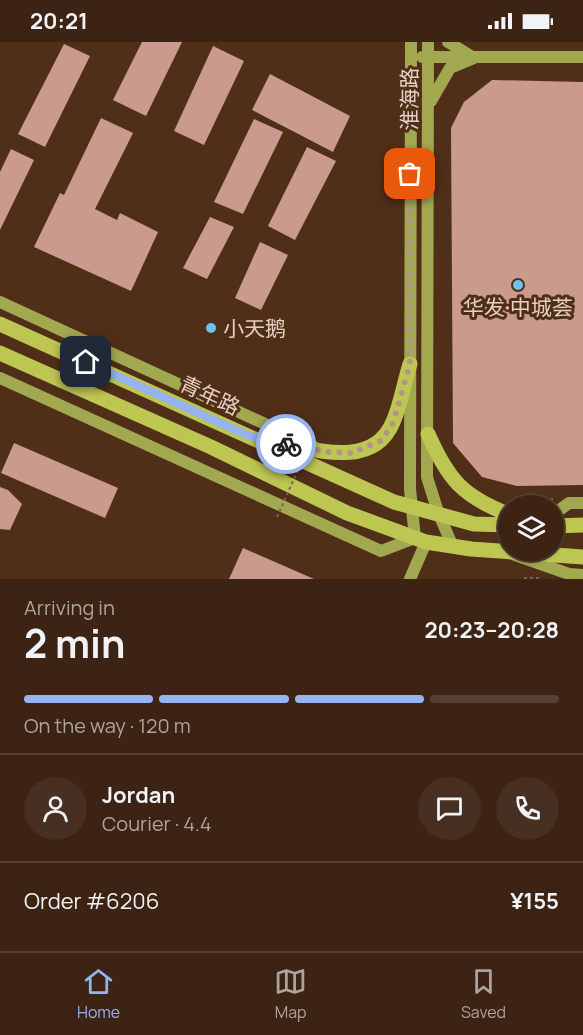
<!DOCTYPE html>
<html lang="en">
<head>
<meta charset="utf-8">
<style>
  body { margin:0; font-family:Manrope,"Noto Sans SC",sans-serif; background:#472f21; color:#f1f3f6; height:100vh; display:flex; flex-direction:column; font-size:22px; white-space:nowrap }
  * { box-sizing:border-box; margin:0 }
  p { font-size:20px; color:#aca4a0 }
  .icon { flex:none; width:33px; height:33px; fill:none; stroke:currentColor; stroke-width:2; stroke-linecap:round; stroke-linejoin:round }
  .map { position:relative; height:537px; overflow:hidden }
  .side { display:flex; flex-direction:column; background:#3c2313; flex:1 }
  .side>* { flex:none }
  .controls { position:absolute; left:498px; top:453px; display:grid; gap:12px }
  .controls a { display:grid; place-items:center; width:66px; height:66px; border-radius:50%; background:#3c2313; box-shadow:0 2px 4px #0004,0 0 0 2px #554033; font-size:30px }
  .pin { position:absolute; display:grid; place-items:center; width:51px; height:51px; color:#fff; margin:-26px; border-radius:12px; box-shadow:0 3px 9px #0006 }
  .courier { position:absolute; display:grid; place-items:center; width:60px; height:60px; margin:-30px; border:4px solid #95b2f1; border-radius:50%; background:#fff; color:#222; box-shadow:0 2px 8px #0007 }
  .headline em { font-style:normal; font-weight:700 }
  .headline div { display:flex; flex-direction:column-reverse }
  .headline { display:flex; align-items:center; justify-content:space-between; height:102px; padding:0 24px }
  h1 { font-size:39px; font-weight:700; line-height:45px }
  .bar { display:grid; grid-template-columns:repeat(4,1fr); gap:9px 6px; align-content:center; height:72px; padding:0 24px }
  .bar i { height:8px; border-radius:4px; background:#554033 }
  .bar .selected { background:#95b2f1 }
  .bar p { grid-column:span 4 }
  .line { display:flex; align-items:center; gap:15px; padding:0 24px; border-top:2px solid #554033 }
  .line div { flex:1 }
  .round { display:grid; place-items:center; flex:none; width:63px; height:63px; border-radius:32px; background:#472f21 }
  .status { display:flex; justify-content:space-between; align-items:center; height:42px; padding:0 30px; background:#3c2313; direction:ltr }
  .status svg { height:16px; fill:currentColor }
  .menu { display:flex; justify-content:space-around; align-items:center; height:84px; border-top:2px solid #554033; background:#3c2313; font-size:16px; color:#aca4a0 }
  .menu a { display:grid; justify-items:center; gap:3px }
  .menu .selected { color:#95b2f1 }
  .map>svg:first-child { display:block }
  .building { fill:#ca9a8f }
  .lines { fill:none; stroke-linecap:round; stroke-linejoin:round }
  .path { stroke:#806350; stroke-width:2; stroke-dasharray:3 3; stroke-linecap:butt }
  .secondary { stroke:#a1a850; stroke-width:12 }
  .primary { stroke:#bec652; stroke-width:15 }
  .path-bridge { stroke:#806350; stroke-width:2; stroke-dasharray:3 3; stroke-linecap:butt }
  .done { stroke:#b19788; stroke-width:6; stroke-dasharray:0 10.8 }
  .route { stroke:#95b2f1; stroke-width:8 }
  .poi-dot { fill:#6ac3f1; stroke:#502f19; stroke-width:2 }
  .labels { text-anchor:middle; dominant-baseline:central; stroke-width:6; stroke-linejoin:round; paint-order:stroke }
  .street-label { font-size:21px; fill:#e5cfc3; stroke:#502f19 }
  .poi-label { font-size:21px; fill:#e5cfc3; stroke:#502f19 }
</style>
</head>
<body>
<div class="status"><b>20:21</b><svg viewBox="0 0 49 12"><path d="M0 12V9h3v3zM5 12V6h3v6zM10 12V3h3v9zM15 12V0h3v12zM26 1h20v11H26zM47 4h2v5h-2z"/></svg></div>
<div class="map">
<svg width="583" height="537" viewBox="0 0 583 537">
  <rect width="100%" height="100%" fill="#502f19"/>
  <path class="building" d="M142 0H182L146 74 113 58Z
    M64 2 90 14 45 105 18 92Z
    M213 4 244 19 204 103 174 89Z
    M270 32 350 74 333 110 252 68Z
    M492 38 583 40V443L517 444 482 435 453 401 451 86 464 60Z
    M101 76 133 91 95 167 117 178 120 171 158 190 131 249 34 205 60 151 64 153Z
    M254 77 283 90 243 172 214 160Z
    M307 105 336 119 295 198 268 184Z
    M11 107 34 118 0 188V130Z
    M210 175 234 185 207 237 183 226Z
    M260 200 288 213 261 268 235 256Z
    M14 401 118 446 105 476 1 431Z
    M0 445 8 448 22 462 10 488 0 487Z
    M243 506 314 537H229Z"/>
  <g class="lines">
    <path class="path" d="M521 457H553
      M524 536H542"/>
    <path class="secondary" d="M428 0 427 435 438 470 453 505
      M422 15H583
      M431 59 450 26 474 16 448 0
      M0 260 313 404
      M0 336 381 509 415 496 410 447 411 0
      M554 472 569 461H583
      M515 513 569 532 583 533
      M410 537 426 500"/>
    <path class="primary" d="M0 282 394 460 474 482 508 483
      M0 311 211 405 347 471 426 500 471 507 583 515
      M428 392C448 437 462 454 508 472
      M276 400C314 407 373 428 393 380 401 362 404 341 410 322
      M554 484 583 483"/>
    <path class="path-bridge" d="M277 475 313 394"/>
  </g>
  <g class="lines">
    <path class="done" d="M286 402 328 410 352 411 382 398 393 381 410 322V132"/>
    <path class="route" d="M86 320 249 394 286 402"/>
  </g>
  <g class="poi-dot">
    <circle cx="518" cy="243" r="6"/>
    <circle cx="211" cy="286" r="6"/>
  </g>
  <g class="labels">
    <g class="street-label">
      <text transform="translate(409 57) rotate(-90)">淮海路</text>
      <text transform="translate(210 353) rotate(25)">青年路</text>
    </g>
    <g class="poi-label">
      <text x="518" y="265">华发·中城荟</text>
      <text x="223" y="286" text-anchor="start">小天鹅</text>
    </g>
  </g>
</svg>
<div class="controls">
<a><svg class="icon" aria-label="layers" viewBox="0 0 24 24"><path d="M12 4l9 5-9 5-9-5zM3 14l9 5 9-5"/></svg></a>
</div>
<div class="pin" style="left:410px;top:132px;background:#ea580c"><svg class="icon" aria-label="bag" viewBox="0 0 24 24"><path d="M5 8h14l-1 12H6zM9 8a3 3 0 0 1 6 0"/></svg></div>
<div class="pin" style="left:86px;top:320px;background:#1f2937"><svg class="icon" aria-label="home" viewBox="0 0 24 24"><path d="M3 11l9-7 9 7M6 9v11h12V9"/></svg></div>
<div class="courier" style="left:286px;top:402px"><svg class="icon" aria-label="bike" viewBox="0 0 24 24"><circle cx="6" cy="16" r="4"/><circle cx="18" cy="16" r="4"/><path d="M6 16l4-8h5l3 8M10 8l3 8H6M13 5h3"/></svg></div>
</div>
<section class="side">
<div class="headline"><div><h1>2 min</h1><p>Arriving in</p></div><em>20:23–20:28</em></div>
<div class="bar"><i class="selected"></i><i class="selected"></i><i class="selected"></i><i></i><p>On the way · 120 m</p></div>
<div class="line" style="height:108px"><a class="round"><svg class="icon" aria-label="person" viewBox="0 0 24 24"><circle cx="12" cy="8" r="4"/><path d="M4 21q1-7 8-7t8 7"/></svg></a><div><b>Jordan</b><p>Courier · 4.4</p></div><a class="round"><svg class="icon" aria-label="chat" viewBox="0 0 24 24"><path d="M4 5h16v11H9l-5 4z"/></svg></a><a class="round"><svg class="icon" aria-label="phone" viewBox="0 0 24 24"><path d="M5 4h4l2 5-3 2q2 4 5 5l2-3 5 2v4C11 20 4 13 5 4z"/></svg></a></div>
<div class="line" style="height:78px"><div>Order #6206</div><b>¥155</b></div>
</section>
<nav class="menu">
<a class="selected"><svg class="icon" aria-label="home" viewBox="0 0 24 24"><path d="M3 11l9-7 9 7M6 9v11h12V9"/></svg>Home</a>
<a><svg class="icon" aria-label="map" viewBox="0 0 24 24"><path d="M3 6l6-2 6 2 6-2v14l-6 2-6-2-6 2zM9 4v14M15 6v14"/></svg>Map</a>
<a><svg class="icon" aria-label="saved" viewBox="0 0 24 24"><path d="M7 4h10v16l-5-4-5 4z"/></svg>Saved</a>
</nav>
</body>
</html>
